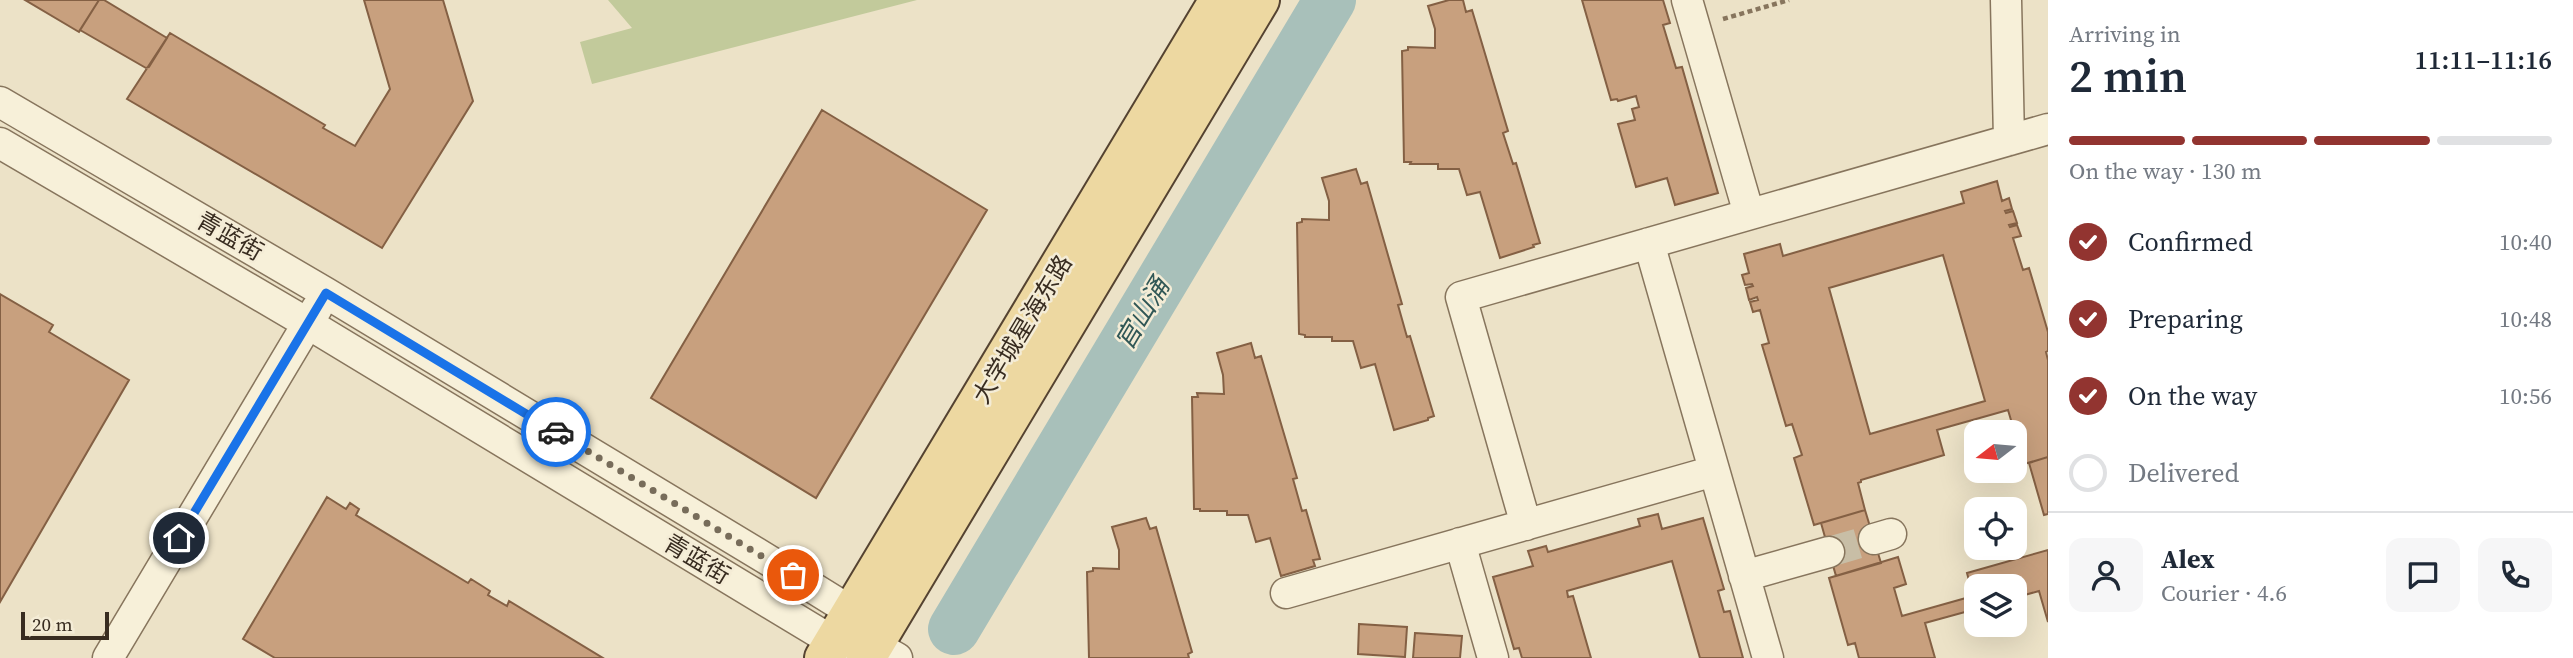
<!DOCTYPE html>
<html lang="en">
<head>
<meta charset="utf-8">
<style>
  body { margin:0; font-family:"Source Serif 4","Noto Sans SC",serif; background:#f6f6f7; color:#1f2937; height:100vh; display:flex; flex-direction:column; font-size:26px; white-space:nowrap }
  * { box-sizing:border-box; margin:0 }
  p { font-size:23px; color:#747a83 }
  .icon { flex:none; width:38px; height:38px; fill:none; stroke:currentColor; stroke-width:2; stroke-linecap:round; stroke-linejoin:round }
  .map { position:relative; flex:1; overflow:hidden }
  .drawer { display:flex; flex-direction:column; background:#fff; width:525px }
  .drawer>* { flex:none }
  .needle { width:46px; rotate:254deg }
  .tools { position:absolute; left:1964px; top:420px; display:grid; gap:14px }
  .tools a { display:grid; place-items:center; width:63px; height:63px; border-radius:14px; background:#fff; box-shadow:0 7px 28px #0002; font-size:35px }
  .scale { position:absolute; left:21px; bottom:18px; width:88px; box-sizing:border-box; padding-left:7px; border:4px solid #382c20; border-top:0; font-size:19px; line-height:24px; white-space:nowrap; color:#382c20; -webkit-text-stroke:5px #f4ecd6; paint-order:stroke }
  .pin { position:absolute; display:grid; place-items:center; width:60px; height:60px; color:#fff; margin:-30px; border:4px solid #fff; border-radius:50%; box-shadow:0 2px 7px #0007 }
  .courier { position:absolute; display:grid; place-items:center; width:70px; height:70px; margin:-35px; border:5px solid #1a73e8; border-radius:50%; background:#fff; color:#222; box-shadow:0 2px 9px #0007 }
  .summary em { font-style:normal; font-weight:600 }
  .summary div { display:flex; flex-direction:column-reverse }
  .summary { display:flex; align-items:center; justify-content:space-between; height:119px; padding:0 21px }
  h1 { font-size:46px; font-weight:600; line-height:52px }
  .bar { display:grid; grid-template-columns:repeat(4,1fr); gap:10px 7px; align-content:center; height:84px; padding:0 21px }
  .bar i { height:9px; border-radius:5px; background:#e0e1e3 }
  .bar .active { background:#923430 }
  .bar p { grid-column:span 4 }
  .line { display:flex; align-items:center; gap:18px; padding:0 21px; border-top:2px solid #e0e1e3 }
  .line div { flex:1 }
  .round { display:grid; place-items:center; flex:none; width:74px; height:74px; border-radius:14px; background:#f6f6f7 }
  ol { padding:0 21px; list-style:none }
  li { display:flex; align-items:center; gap:21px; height:77px }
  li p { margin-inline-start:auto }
  li .icon { padding:7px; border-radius:50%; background:#923430; color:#fff; stroke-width:4 }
  li:last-child { color:#747a83 }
  li i { width:38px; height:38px; border:4px solid #e0e1e3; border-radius:50% }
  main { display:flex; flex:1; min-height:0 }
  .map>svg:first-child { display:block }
  .green { fill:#c2ca9b }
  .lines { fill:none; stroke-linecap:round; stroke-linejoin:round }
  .river { stroke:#a8c0ba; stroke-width:52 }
  .building { fill:#c8a07e; stroke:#846044; stroke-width:2; fill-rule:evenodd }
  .minor-tunnel { stroke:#c8bea6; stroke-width:30; stroke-dasharray:30 15; stroke-linecap:butt }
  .minor-casing { stroke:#87755d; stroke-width:33 }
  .major-casing { stroke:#554331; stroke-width:42 }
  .path { stroke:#87755d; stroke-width:4.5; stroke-dasharray:5 3.5; stroke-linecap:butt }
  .minor { stroke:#f7f0d9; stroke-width:30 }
  .major { stroke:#edd8a1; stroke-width:38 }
  .done { stroke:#776c5a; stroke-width:7; stroke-dasharray:0 12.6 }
  .route { stroke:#1a73e8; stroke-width:9 }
  .labels { text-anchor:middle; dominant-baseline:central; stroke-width:5; stroke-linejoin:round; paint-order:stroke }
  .street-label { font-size:24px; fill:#382c20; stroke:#f4ecd6 }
  .water-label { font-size:26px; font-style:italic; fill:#305756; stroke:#f4ecd6 }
</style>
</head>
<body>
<main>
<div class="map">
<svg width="2048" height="658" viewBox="0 0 2048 658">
  <rect width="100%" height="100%" fill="#ece2c7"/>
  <path class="green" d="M608 0H917L592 84 580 42 632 28Z"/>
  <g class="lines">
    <path class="river" d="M954 629 1330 0"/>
  </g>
  <path class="building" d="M25 0H99L79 32Z
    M99 0H104L167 38 149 67 146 68 80 30Z
    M364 0H443L473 101 382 248 127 99 170 33 325 125 323 128 355 146 390 89Z
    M1449 0H1463L1466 12 1472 10 1508 131 1503 133 1513 164 1516 163 1540 243 1533 245 1534 247 1500 258 1480 192 1467 195 1459 169H1438V164H1410L1411 162H1404L1402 51 1408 50V47L1435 48V29L1428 6Z
    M1582 0H1663L1670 23 1663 25 1676 68 1682 67 1718 193 1675 205 1667 178 1636 187 1618 124 1635 120 1632 109 1639 107 1636 96 1618 101 1617 99 1611 100Z
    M822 110 987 210 816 498 651 398Z
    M1356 169 1361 184 1367 182 1402 304 1398 305 1407 337 1410 336 1434 416 1428 418V420L1394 430 1375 364 1361 368 1353 341H1332V337H1305V335L1299 334 1297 223 1302 222V219L1329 220V201L1322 178Z
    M1997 181 2002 201 2009 198 2012 209 2005 211 2006 213 2013 211 2017 223 2009 225 2010 227 2017 225 2021 236 2013 238 2023 270 2029 268 2048 332V351L2046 352 2048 360V457L2014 467 2016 437 2008 410 1937 430 1944 455 1861 480V482L1858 483 1865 510 1814 525 1794 458 1802 455 1792 424 1786 426 1762 345 1769 343 1760 310 1753 312 1750 302 1758 300 1757 297 1749 300 1746 288 1753 286 1752 284 1745 285 1742 275 1749 273 1744 254 1780 244 1783 256 1964 203 1961 192ZM1943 255 1985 401 1870 434 1829 288Z
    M0 294 53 325 49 332 129 380 0 602Z
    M1251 343 1255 358 1261 356 1297 478 1293 479 1302 511 1306 510 1320 559 1313 560 1315 566 1281 576 1270 538 1256 542 1248 515H1227V511H1200V509H1194L1192 397H1198L1197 393 1224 394 1223 375 1217 353Z
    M2048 457V514L2044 515 2029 463Z
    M327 497 346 509 350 503 359 509 356 515 468 583 471 579 490 591 488 595 507 606 509 601 603 658H275L243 639Z
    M1865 510 1881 563 1836 576 1821 523Z
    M1658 514 1662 529 1703 518 1724 589 1718 591 1724 612 1730 611 1743 658H1700L1672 561 1567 591 1568 597 1573 596 1591 658H1522L1519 648 1514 649 1493 577 1533 566 1528 551 1546 546 1548 552 1640 526 1638 519Z
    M1146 518 1150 529 1156 527 1192 652 1188 654 1189 658H1089L1087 572 1093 571V568L1119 569V550L1112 527Z
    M2048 550V622L2039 591 2014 598V586H1976V609L1925 623 1935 658H1859L1855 643 1848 645 1829 578 1898 557 1906 584 1894 588 1902 616 1973 596 1967 573Z
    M1359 624 1407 627 1405 657 1358 654Z
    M1415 633 1462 636 1460 658H1413Z"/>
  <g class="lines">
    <path class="minor-tunnel" d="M1829 552 1874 539"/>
    <g class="minor-casing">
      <path id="minor" d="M1687 0 1749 214
        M2006 0 2009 140
        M0 102 326 293 773 563 852 612 864 630
        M0 143 307 323 834 642 874 645 897 658
        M1649 243 1768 658
        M1526 525 1461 297 2048 129
        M1874 539 1891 534
        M1460 543 1493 658
        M1744 576 1829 552
        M1286 593 1714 471
        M108 658 317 308"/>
    </g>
    <g class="major-casing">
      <path id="major" d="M824 658 1219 0
        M866 658 1260 0"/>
    </g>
    <path class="path" d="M1723 19 1789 0"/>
    <use href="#minor" class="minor"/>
    <use href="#major" class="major"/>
  </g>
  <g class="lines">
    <path class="done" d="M556 432 793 575"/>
    <path class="route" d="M179 538 326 293 556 432"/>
  </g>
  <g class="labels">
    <g class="street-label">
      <text transform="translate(230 236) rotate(30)">青蓝街</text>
      <text transform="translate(1022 329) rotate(-59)">大学城星海东路</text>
      <text transform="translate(697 559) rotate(31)">青蓝街</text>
    </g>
    <g class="water-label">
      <text transform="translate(1142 314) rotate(-59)">官山涌</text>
    </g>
  </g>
</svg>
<div class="tools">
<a><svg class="needle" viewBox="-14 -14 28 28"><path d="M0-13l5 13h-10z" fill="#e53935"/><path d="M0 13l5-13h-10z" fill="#747a83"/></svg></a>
<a><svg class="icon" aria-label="locate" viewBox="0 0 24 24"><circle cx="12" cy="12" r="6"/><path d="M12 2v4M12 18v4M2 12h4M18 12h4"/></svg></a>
<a><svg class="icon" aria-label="layers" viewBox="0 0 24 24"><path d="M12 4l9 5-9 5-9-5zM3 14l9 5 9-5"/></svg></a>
</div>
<div class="scale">20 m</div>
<div class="pin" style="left:793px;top:575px;background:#ea580c"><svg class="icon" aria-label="bag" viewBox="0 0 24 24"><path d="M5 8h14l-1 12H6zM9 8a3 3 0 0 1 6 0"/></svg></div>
<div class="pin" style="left:179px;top:538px;background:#1f2937"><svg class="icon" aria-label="home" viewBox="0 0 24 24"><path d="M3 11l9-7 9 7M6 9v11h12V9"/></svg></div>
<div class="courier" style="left:556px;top:432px"><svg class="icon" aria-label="car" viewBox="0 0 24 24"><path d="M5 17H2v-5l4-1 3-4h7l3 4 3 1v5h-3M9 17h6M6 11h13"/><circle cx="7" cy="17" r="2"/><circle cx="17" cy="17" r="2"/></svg></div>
</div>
<section class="drawer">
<div class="summary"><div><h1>2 min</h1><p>Arriving in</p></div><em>11:11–11:16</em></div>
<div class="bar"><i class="active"></i><i class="active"></i><i class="active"></i><i></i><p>On the way · 130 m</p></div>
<ol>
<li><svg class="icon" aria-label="check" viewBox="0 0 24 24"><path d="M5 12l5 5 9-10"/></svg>Confirmed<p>10:40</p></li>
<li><svg class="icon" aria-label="check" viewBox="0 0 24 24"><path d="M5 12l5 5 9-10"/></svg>Preparing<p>10:48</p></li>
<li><svg class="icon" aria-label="check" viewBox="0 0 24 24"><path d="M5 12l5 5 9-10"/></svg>On the way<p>10:56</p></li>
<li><i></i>Delivered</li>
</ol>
<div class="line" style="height:126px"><a class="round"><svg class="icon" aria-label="person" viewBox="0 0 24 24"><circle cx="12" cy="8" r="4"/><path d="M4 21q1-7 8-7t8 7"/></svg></a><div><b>Alex</b><p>Courier · 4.6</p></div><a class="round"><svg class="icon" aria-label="chat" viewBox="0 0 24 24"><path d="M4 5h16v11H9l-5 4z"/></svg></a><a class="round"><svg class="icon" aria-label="phone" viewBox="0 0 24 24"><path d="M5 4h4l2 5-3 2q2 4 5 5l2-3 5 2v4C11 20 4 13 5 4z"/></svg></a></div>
</section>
</main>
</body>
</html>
